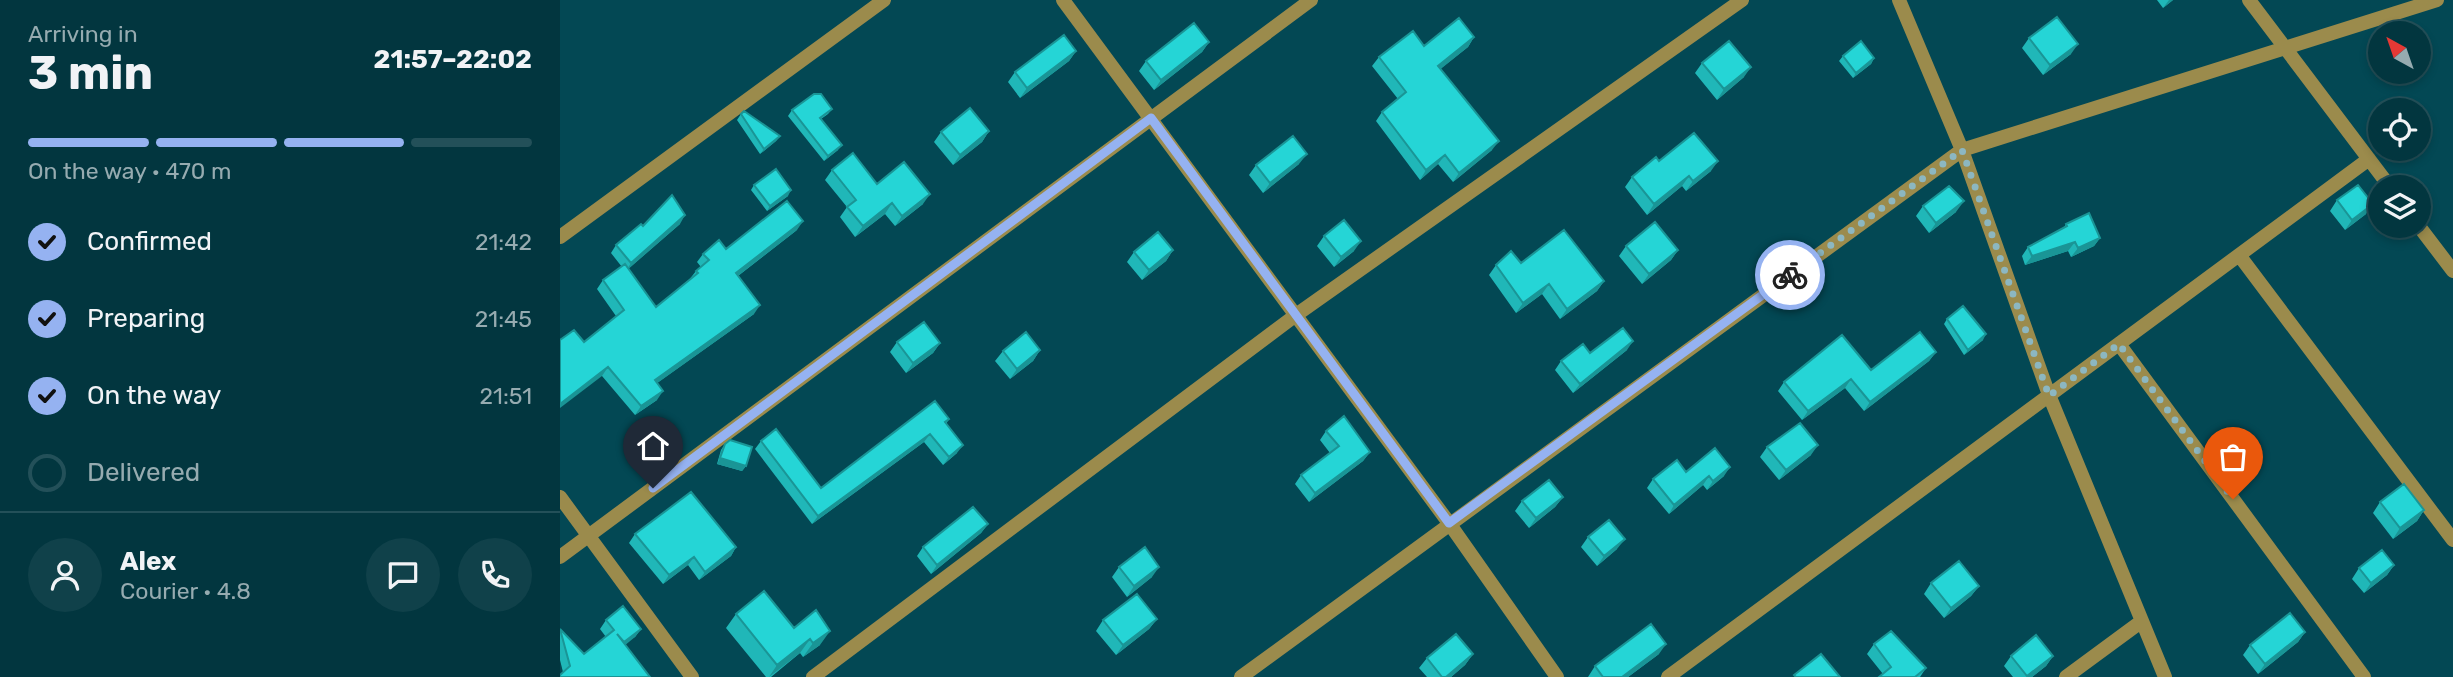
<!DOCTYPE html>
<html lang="en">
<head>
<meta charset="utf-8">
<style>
  body { margin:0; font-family:Rubik,sans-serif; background:#10414a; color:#f1f3f6; height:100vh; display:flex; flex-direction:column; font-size:26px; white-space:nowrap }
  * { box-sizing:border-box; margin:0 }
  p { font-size:23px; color:#96abb0 }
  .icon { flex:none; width:38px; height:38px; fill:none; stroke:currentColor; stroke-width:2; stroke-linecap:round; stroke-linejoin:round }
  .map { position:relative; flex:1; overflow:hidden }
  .details { display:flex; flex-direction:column; background:#02363f; width:560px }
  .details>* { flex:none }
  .needle { width:46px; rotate:320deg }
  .buttons { position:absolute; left:1808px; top:21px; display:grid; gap:14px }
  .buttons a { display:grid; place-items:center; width:63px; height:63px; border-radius:50%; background:#02363f; box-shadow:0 4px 10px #0003,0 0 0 2px #235059; font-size:35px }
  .pin { position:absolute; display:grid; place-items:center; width:60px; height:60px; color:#fff; margin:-72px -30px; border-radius:50% 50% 50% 0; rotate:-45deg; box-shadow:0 0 7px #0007 }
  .pin .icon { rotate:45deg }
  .courier { position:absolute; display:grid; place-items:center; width:70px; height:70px; margin:-35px; border:5px solid #95b2f1; border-radius:50%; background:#fff; color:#222; box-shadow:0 2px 9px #0007 }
  .summary em { font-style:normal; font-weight:700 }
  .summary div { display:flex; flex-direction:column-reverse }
  .summary { display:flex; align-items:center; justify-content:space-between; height:119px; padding:0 28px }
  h1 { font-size:46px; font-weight:700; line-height:52px }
  .bar { display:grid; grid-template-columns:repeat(4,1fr); gap:10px 7px; align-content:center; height:84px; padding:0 28px }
  .bar i { height:9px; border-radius:5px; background:#235059 }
  .bar .selected { background:#95b2f1 }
  .bar p { grid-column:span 4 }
  .line { display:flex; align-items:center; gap:18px; padding:0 28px; border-top:2px solid #235059 }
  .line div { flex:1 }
  .round { display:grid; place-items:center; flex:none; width:74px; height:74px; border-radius:37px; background:#10414a }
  ol { padding:0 28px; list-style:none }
  li { display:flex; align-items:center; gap:21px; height:77px }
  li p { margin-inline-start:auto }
  li .icon { padding:7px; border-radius:50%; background:#95b2f1; color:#111; stroke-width:4 }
  li:last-child { color:#96abb0 }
  li i { width:38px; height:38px; border:4px solid #235059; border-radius:50% }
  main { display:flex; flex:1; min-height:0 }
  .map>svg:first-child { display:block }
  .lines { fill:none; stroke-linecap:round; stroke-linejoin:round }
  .street { stroke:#9b8b4c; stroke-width:14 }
  .wall { fill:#20b7b8 }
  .shaded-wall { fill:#1a9596 }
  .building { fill:#25d5d6; stroke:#1a9596; stroke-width:2 }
  .done { stroke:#8cb7c1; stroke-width:7; stroke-dasharray:0 12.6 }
  .route { stroke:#95b2f1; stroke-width:9 }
</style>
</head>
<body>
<main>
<section class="details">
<div class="summary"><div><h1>3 min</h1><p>Arriving in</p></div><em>21:57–22:02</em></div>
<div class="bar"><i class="selected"></i><i class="selected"></i><i class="selected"></i><i></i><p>On the way · 470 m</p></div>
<ol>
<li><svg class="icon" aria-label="check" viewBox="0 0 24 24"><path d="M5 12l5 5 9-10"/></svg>Confirmed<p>21:42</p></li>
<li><svg class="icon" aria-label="check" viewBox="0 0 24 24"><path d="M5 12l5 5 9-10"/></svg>Preparing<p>21:45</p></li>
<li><svg class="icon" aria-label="check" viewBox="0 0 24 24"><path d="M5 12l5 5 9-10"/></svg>On the way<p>21:51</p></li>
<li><i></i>Delivered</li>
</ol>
<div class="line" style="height:126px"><a class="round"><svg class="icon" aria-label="person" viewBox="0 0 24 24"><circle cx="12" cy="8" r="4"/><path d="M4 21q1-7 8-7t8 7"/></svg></a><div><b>Alex</b><p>Courier · 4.8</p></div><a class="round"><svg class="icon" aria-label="chat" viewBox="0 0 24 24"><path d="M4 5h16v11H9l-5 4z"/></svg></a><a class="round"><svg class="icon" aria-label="phone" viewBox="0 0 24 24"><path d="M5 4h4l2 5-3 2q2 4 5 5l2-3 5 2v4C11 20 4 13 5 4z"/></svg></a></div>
</section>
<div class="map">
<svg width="1893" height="677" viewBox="0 0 1893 677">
  <rect width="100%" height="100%" fill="#034854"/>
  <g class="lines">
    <path class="street" d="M503 0 889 523 997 677
      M1339 0 1402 150 1489 395 1605 677
      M1689 0 1830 187
      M1858 225 1893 271
      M0 237 324 0
      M1679 255 1893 540
      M1559 344 1804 677
      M0 497 132 677
      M0 557 751 0
      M253 677 736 315 1182 0
      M681 677 1402 150 1877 0
      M1108 677 1809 159
      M1506 677 1582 621"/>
  </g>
  <path class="wall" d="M1597 0H1613L1603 8Z
    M914 37 908 47 880 69 932 150 893 182 878 164 860 180 816 121 822 112 838 99 812 66 819 57 864 46Z
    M1469 38 1511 54 1483 75 1462 48Z
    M649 42 642 52 594 90 579 71 586 61Z
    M516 51 509 61 460 98 448 82 455 72Z
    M1283 56 1314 58 1311 64 1293 78 1279 61Z
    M1142 63 1184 77 1157 100 1135 73Z
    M272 109 268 114 261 119 278 150 264 161 228 116 232 110Z
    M181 114 220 136 216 141 200 154 177 120Z
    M429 131 422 142 393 165 374 142 381 132Z
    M1099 161 1151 171 1126 191 1122 186 1087 215 1065 187 1072 177Z
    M739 164 703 193 689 175 696 165Z
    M272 170 317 184 363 204 335 226 325 214 295 237 280 217 287 207 265 180Z
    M194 185 228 196 207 211 191 190Z
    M1777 200 1806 214 1785 230 1770 211Z
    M1363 206 1396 212 1369 233 1356 216Z
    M120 224 68 269 96 307 129 280 136 271 141 267 137 262 143 254 166 249 237 230 178 276 194 314 97 383V400L75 415 42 376 24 342 56 316 37 289 43 280 62 267 51 253 56 245 83 226Z
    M1506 224 1540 238 1534 246 1511 257 1508 251 1465 265 1462 256 1468 247 1503 229Z
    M764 236 794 251 774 267 757 246Z
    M1066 246 1118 250 1111 260 1082 284 1059 256Z
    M613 250 606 261 582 280 567 262 574 252Z
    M961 263 1044 281 1037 291 1000 319 982 294 956 313 929 275 936 265Z
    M1387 319 1423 340 1404 355 1384 324Z
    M337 342 380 343 373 353 346 373 330 352Z
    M480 350 473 361 450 379 435 361 443 351Z
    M1067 350 1013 393 995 370 1001 361 1030 353Z
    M1376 352 1369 361 1304 411 1285 388 1242 420 1218 391 1224 382 1311 370Z
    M389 419 386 424 397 453 383 465 364 442 252 524 195 449 201 441 261 488Z
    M766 431 810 452 803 461 749 502 735 484 741 475 770 453 760 440Z
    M165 444 186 466 182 471 157 464 161 450Z
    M1207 447 1251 455 1219 480 1200 457Z
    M1164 476 1147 490 1143 485 1109 514 1087 488 1093 479Z
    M1003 497 995 507 969 528 955 511 962 501Z
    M1820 502 1864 510 1857 521 1833 539 1813 513Z
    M428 524 421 533 371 574 357 556 363 547Z
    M75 534 176 547 171 556 139 580 128 565 103 584 69 543Z
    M1028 537 1057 549 1037 566 1021 547Z
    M1834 565 1827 575 1804 593 1792 579 1799 568Z
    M559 567 592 577 567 597 552 577Z
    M1371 583 1419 586 1411 596 1384 618 1364 594Z
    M176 614 234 628 260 645 243 657 240 653 211 677H206L166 628Z
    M597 619 589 629 556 655 536 631 543 620Z
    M46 620 81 629 75 637 3 672 0 660V629L24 654 46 637 40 629Z
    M1745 632 1738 642 1698 674 1683 655 1690 645Z
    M1314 644 1366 668 1360 677H1319L1323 674 1307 654Z
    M913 654 905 665 891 677H867L859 668 867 658Z
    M1099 654 1068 677H1028L1035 666Z
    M1451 656H1493L1486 666 1472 677H1453L1444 666Z"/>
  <path class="shaded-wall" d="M1609 0H1613L1603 8Z
    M914 37 908 47 872 76 878 66Z
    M649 42 642 52 594 90 601 80Z
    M1518 44 1511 54 1483 75 1490 65Z
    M516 51 509 61 460 98 467 88Z
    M1314 58 1311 64 1293 78 1296 73Z
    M1191 67 1184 77 1157 100 1164 89Z
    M429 131 422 142 393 165 400 155Z
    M220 136 216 141 200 154 204 149Z
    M939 141 932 150 893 182 899 173Z
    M282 145 278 150 264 161 268 156Z
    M747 154 739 164 703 193 710 183Z
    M885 155 878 164 860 180 866 170Z
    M1158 161 1151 171 1126 191 1133 181Z
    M1129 176 1122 186 1087 215 1094 204Z
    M231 190 228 196 207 211 210 206Z
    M370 194 363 204 335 226 342 216Z
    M1404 201 1396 212 1369 233 1376 223Z
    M332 203 325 214 295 237 303 226Z
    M1813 204 1806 214 1785 230 1792 220Z
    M125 215 120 224 66 271 71 263Z
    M243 221 237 230 170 282 176 273Z
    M1540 238 1534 246 1511 257 1518 248Z
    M801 241 794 251 774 267 781 257Z
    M1515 242 1508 251 1465 265 1472 256Z
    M613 250 606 261 582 280 589 270Z
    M1118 250 1111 260 1082 284 1089 274Z
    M1044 281 1037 291 1000 319 1007 309Z
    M989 284 982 294 956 313 963 303Z
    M200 305 194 314 89 389 95 380Z
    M1426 334 1423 340 1404 355 1408 350Z
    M1073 341 1067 350 1013 393 1020 384Z
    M380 343 373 353 346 373 353 363Z
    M480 350 473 361 450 379 457 369Z
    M1376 352 1369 361 1304 411 1310 402Z
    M48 367 42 376 0 408V404Z
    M1291 379 1285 388 1242 420 1248 411Z
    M103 391 97 400 75 415 81 406Z
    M370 434 364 442 252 524 258 516Z
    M403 445 397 453 383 465 389 457Z
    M1258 445 1251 455 1219 480 1226 470Z
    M810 452 803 461 749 502 755 493Z
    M160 458 186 466 182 471 157 464Z
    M1170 467 1164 476 1147 490 1153 481Z
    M1149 476 1143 485 1109 514 1114 505Z
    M1003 497 995 507 969 528 976 518Z
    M1864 510 1857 521 1833 539 1840 528Z
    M428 524 421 533 371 574 377 565Z
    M1065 539 1057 549 1037 566 1044 556Z
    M176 547 171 556 139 580 145 572Z
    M134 557 128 565 103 584 109 575Z
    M1834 565 1827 575 1804 593 1811 583Z
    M599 567 592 577 567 597 574 586Z
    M1419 586 1411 596 1384 618 1391 608Z
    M597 619 589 629 556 655 563 645Z
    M81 629 75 637 58 651 64 642Z
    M270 631 260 645 243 657 253 643Z
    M1745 632 1738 642 1698 674 1705 664Z
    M250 639 240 653 209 677 217 665Z
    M1106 644 1099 654 1068 677H1062Z
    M913 654 905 665 891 677H886Z
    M1493 656 1486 666 1472 677H1467Z"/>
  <path class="building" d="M1497 17 1518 44 1490 65 1469 38Z
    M899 18 914 37 878 66 939 141 899 173 885 155 866 170 822 112 846 92 819 57 853 31 864 46Z
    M634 23 649 42 601 80 586 61Z
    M504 35 516 51 467 88 455 72Z
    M1169 41 1191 67 1164 89 1142 63Z
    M1301 41 1314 58 1296 73 1283 56Z
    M254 94H261L272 109 260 118 282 145 268 156 232 110Z
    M410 108 429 131 400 155 381 132Z
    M184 111 220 136 204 149 181 114Z
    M1134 133 1158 161 1133 181 1129 176 1094 204 1072 177 1096 157 1099 161Z
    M733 136 747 154 710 183 696 165Z
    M293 153 317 184 344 162 370 194 342 216 332 203 303 226 287 207 296 200 272 170Z
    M216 169 231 190 210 206 194 185Z
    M1798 185 1813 204 1792 220 1777 200Z
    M1389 186 1404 201 1376 223 1363 206Z
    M112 195 125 215 71 263 56 245 81 224 83 226Z
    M227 201 243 221 176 273 200 305 95 380 103 391 81 406 48 367 0 404V340L14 330 24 342 64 310 43 280 65 264 96 307 138 273 136 271 149 260 143 254 159 240 166 249Z
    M1529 213 1540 238 1518 248 1515 242 1472 256 1468 247 1507 226 1506 224Z
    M784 220 801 241 781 257 764 236Z
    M1095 222 1118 250 1089 274 1066 246Z
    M1004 230 1044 281 1007 309 989 284 963 303 936 265 951 251 961 263Z
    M598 232 613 250 589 270 574 252Z
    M1403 306 1426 334 1408 350 1387 319Z
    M364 322 380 343 353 363 337 342Z
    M1063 328 1073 341 1020 384 1001 361 1023 344 1030 353Z
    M466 332 480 350 457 369 443 351Z
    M1360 332 1376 352 1310 402 1291 379 1248 411 1224 382 1282 335 1311 370Z
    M375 401 389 419 385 422 403 445 389 457 370 434 258 516 201 441 216 429 261 488Z
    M784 416 810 452 755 493 741 475 779 446 766 431Z
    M1240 423 1258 445 1226 470 1207 447Z
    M170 440 192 447 186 466 160 458 165 444Z
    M1155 448 1170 467 1153 481 1149 476 1114 505 1093 479 1117 460 1126 472Z
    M989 480 1003 497 976 518 962 501Z
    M1844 484 1864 510 1840 528 1820 502Z
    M131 492 176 547 145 572 134 557 109 575 75 534Z
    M413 507 428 524 377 565 363 547Z
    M1049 520 1065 539 1044 556 1028 537Z
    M585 547 599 567 574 586 559 567Z
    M1822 550 1834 565 1811 583 1799 568Z
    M1399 561 1419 586 1391 608 1371 583Z
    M204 591 234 628 256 610 270 631 253 643 250 639 217 665 176 614Z
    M577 594 597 619 563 645 543 620Z
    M63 606 81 629 64 642 57 634 90 677H0V675L10 666 0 629 24 654 54 630 46 620Z
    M1730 613 1745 632 1705 664 1690 645Z
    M1091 624 1106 644 1062 677H1043L1035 666Z
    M1331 631 1366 668 1355 677H1319L1331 667 1314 644Z
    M896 634 913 654 886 677H882L867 658Z
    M1476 635 1493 656 1467 676 1451 656Z
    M1261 654 1280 677H1236L1234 675Z"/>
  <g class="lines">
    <path class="done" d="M1230 275 1402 150 1489 396 1559 344 1673 499"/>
    <path class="route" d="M93 488 591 118 889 523 1230 275"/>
  </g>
</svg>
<div class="buttons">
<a><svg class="needle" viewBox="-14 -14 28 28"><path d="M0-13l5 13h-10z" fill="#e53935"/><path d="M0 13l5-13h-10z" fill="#96abb0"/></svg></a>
<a><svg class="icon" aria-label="locate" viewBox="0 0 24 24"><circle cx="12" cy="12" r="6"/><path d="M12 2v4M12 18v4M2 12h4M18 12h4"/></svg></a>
<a><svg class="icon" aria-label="layers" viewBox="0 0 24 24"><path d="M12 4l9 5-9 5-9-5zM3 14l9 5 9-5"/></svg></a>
</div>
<div class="pin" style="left:1673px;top:499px;background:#ea580c"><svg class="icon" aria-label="bag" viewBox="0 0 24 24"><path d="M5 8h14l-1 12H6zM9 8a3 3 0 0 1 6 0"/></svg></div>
<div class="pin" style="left:93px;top:488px;background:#1f2937"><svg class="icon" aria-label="home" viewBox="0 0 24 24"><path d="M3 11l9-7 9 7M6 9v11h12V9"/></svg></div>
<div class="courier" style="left:1230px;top:275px"><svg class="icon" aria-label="bike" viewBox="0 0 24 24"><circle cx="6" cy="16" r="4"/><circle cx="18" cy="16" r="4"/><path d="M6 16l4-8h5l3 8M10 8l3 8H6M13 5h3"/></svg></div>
</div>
</main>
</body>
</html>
